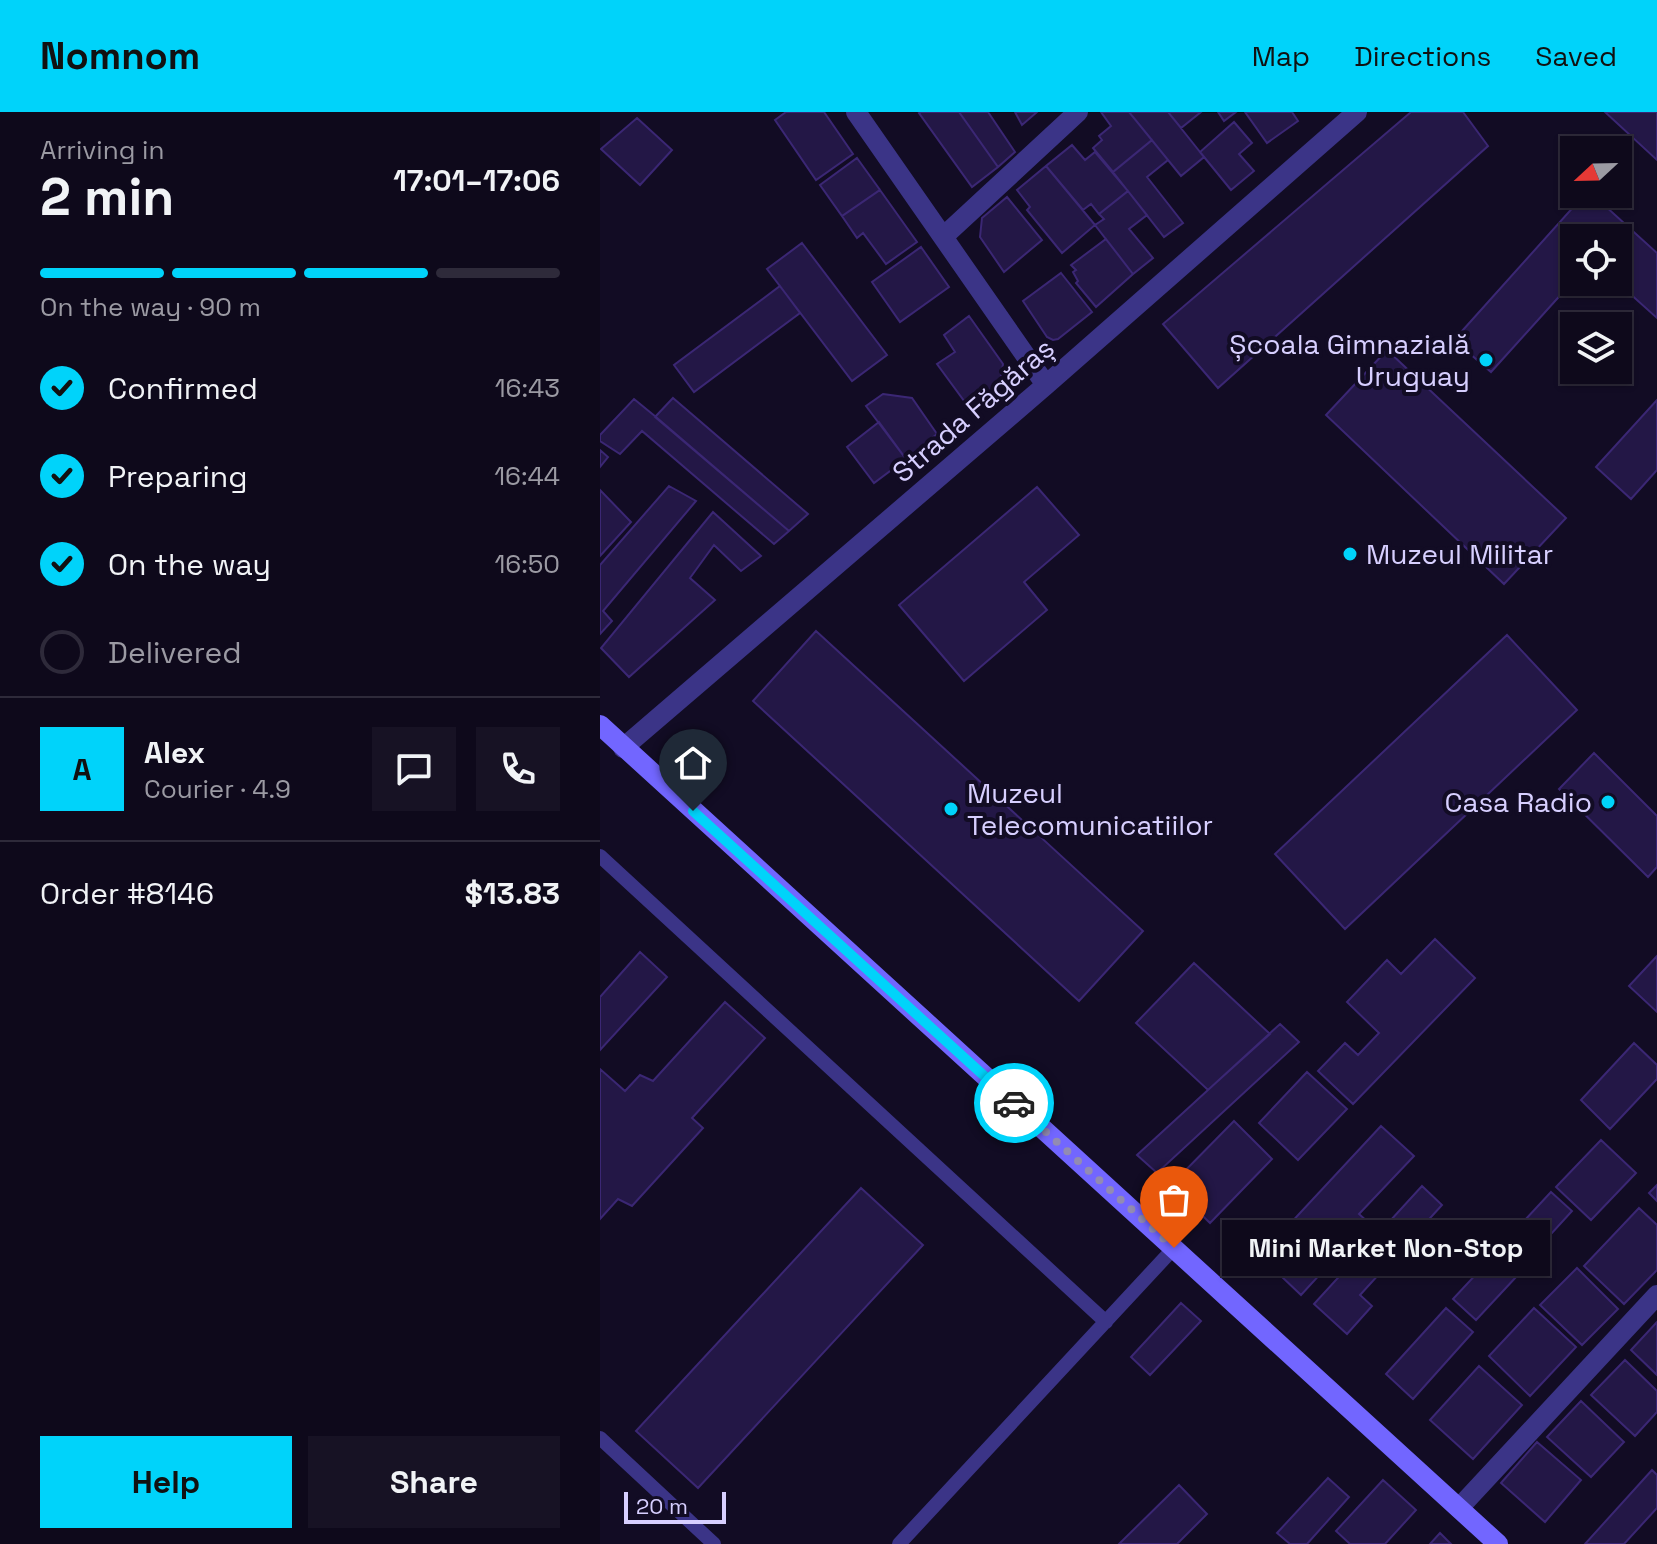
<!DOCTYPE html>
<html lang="en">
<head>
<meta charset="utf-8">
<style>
  body { margin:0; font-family:"Space Grotesk",sans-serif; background:#171224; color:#f1f3f6; height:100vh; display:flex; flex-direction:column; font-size:30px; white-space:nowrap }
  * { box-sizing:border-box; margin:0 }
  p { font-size:26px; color:#9b9aa3 }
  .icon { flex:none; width:44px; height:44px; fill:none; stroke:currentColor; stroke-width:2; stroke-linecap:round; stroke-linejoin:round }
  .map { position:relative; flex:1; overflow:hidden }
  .details { display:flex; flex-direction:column; background:#0e091b; width:600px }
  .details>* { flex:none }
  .needle { width:52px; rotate:248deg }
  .buttons { position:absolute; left:960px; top:24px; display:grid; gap:16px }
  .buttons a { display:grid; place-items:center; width:72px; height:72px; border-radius:0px; background:#0e091b; box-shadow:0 2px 6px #0004,0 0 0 2px #2e2a3a; font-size:40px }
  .scale { position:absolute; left:24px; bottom:20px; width:102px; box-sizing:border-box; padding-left:8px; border:4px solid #d7cfff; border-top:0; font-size:22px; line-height:28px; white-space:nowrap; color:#d7cfff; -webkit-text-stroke:6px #120c24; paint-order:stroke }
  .pin { position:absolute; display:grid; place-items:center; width:68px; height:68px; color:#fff; margin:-82px -34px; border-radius:50% 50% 50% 0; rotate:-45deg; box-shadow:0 0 8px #0007 }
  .pin .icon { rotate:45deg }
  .courier { position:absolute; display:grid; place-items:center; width:80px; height:80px; margin:-40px; border:6px solid #00d3fa; border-radius:50%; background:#fff; color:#222; box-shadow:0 2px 10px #0007 }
  .bubble { position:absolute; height:56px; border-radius:0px; background:#0e091b; box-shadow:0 2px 6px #0004,0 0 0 2px #2e2a3a; font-size:26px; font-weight:600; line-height:56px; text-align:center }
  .summary em { font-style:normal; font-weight:600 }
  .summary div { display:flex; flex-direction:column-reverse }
  .summary { display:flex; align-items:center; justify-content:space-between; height:136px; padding:0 40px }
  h1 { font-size:52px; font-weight:600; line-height:60px }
  .bar { display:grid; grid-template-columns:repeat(4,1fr); gap:12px 8px; align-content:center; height:96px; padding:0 40px }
  .bar i { height:10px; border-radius:6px; background:#2e2a3a }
  .bar .current { background:#00d3fa }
  .bar p { grid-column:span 4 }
  .line { display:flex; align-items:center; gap:20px; padding:0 40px; border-top:2px solid #2e2a3a }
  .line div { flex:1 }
  .round { display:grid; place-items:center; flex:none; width:84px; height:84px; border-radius:0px; background:#171224 }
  ol { padding:0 40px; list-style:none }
  li { display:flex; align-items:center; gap:24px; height:88px }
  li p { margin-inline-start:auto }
  li .icon { padding:8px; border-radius:50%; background:#00d3fa; color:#111; stroke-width:4 }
  li:last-child { color:#9b9aa3 }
  li i { width:44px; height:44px; border:4px solid #2e2a3a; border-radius:50% }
  .button { display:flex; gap:16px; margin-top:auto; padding:16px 40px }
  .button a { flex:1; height:92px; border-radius:0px; background:#00d3fa; color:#111; font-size:32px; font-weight:600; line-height:92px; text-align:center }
  .button a+a { background:#171224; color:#f1f3f6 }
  header { display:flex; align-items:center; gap:48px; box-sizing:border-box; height:112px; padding:0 40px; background:#00d3fa; color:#111 }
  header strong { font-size:38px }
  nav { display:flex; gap:44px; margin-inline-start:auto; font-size:28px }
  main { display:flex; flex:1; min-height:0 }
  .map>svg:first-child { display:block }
  .building { fill:#231746; stroke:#3b2774; stroke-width:2 }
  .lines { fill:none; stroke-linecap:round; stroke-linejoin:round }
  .service { stroke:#3b3487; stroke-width:14 }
  .minor { stroke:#3b3487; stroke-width:20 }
  .secondary { stroke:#7266ff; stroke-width:20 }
  .done { stroke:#928bb2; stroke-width:8; stroke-dasharray:0 14.4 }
  .route { stroke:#00d3fa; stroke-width:10 }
  .poi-dot { fill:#00d3fa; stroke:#120c24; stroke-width:3 }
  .labels { text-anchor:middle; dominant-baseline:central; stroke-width:8; stroke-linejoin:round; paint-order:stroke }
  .poi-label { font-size:28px; fill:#d7cfff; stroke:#120c24; text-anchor:end }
  .street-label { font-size:28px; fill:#d7cfff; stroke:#120c24 }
</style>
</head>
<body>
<header>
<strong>Nomnom</strong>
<nav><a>Map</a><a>Directions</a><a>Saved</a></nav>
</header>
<main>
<section class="details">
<div class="summary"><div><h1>2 min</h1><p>Arriving in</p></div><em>17:01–17:06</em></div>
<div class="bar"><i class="current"></i><i class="current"></i><i class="current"></i><i></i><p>On the way · 90 m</p></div>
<ol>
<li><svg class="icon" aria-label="check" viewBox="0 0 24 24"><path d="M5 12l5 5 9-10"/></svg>Confirmed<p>16:43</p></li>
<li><svg class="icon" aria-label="check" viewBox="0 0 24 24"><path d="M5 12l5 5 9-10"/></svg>Preparing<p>16:44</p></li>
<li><svg class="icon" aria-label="check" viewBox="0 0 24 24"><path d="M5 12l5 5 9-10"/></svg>On the way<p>16:50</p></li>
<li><i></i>Delivered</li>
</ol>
<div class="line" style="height:144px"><b class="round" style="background:#00d3fa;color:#111">A</b><div><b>Alex</b><p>Courier · 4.9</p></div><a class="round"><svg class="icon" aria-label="chat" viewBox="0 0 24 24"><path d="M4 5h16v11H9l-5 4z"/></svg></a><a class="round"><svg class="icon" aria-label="phone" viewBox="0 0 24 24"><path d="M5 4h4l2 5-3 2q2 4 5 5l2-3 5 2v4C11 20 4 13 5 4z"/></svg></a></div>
<div class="line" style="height:104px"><div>Order #8146</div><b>$13.83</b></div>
<div class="button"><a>Help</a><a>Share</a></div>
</section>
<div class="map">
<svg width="1057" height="1432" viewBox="0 0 1057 1432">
  <rect width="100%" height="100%" fill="#120c24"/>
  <path class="building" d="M186 0H224L253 42 216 68 175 8Z
    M321 0H359L398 55 372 75 319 1Z
    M359 0H388L415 40 398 55Z
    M415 0H437L422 13Z
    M501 0H529L552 28 513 60 493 36 502 28 499 24 511 14Z
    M529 0H568L604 45 581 64Z
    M568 0H601L581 16Z
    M618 0H636L624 9Z
    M645 0H692L698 9 667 31Z
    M811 0H863L888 34 618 276 563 212Z
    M1005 0H1057V48Z
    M37 6 72 38 40 73 1 37Z
    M634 10 652 31 639 42 654 59 631 78 600 40Z
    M552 28 568 48 547 65 583 111 564 125 513 60Z
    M472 33 485 48 495 40 528 79 499 102 491 92 483 98 446 54Z
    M257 46 280 78 242 104 220 73Z
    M446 54 495 113 462 141 427 98 430 95 417 78Z
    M280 78 317 130 286 152 263 121 257 126 242 104Z
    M528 79 547 103 529 117 553 146 533 162 495 113 504 107 499 102Z
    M985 82H992L1057 141V206L1017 170 1018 126H974V168L891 260 854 228Z
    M407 85 442 128 404 160 380 125 382 106Z
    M506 127 533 162 496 195 476 171 478 169 473 160 476 158 471 153Z
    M202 131 287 243 252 269 167 157Z
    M321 135 349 175 300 210 272 170Z
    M461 161 492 200 458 227 453 228 447 225 423 189Z
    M180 174 200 201 94 280 74 253Z
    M369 204 403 252 398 281 373 301 337 252 355 240 344 223Z
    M787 238 966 406 904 472 726 303Z
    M283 282 312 286 337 322 306 347 266 294Z
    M73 286 208 402 189 419 55 305Z
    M34 287 56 305 189 419 174 432 42 319 20 342 0 329V323Z
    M1057 288V358L1031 387 996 355Z
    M279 310 306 347 274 371 247 335Z
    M0 338 8 345 0 355Z
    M69 374 96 389 3 499 12 509 0 522V453Z
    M437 375 479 423 424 470 447 498 364 569 299 493Z
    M0 378 31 410 0 444Z
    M113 400 161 444 141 459 114 433 90 466 115 488 29 565 1 536Z
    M216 519 543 819 479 889 153 589Z
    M907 523 977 598 745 817 675 742Z
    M994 641 1057 704V755L1048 765 959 677Z
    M835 827 875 866 753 992 718 959 745 931 758 943 779 921 747 890 787 848 801 862Z
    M40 840 67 865 0 938V885Z
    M1057 844V900L1029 874Z
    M594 851 670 922 608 978 536 911Z
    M125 890 165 926 92 1006 103 1016 32 1094 18 1087 0 1107V957L25 979 40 963 53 969Z
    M680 912 699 930 557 1061 537 1043Z
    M1034 931 1057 953V967L1010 1017 981 988Z
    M707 960 747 997 698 1048 659 1011Z
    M634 1009 672 1047 610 1111 571 1073Z
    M781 1014 814 1044 759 1102 768 1110 701 1183 660 1144Z
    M1001 1028 1036 1061 991 1108 956 1075Z
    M1057 1073V1089L1049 1081Z
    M822 1074 842 1093 760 1183 772 1194 747 1222 714 1192Z
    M261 1076 323 1133 98 1376 36 1319Z
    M951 1080 972 1099 920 1156 898 1137Z
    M1039 1096 1057 1113V1158L1024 1192 984 1154Z
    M894 1143 917 1164 876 1208 853 1187Z
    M977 1156 1018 1197 982 1233 940 1193Z
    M581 1191 601 1209 550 1263 531 1245Z
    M846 1196 873 1220 813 1287 786 1262Z
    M934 1196 976 1235 930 1284 889 1244Z
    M1057 1210V1263L1031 1238Z
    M1025 1248 1057 1279V1300L1035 1324 991 1283Z
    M879 1254 922 1293 873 1347 830 1308Z
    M981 1289 1024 1330 991 1365 947 1325Z
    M937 1330 981 1368 945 1410 901 1371Z
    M1052 1358 1057 1363V1396L1024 1432H985Z
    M728 1366 749 1385 707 1432H690L677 1421Z
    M783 1368 816 1398 785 1432H750L736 1419Z
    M579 1373 607 1402 577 1432H519Z
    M840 1421 851 1432H830Z"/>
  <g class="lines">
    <path class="service" d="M0 744 506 1210
      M0 1326 114 1432
      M299 1432 574 1136"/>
    <path class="minor" d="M256 0 446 273
      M343 125 478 0
      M23 636 446 273 757 0
      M859 1396 1057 1183"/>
    <path class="secondary" d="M0 613 898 1432"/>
  </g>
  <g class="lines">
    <path class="done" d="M414 991 574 1136"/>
    <path class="route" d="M93 699 414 991"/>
  </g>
  <g class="poi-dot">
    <circle cx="886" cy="248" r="8"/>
    <circle cx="750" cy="442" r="8"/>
    <circle cx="1008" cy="690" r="8"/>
    <circle cx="351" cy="697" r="8"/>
  </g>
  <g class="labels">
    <g class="poi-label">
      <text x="870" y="232">Școala Gimnazială<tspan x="870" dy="32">Uruguay</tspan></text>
      <text x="766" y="442" text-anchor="start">Muzeul Militar</text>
      <text x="367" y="681" text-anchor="start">Muzeul<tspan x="367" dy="32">Telecomunicatiilor</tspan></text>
      <text x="992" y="690">Casa Radio</text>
    </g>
    <g class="street-label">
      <text transform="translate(373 298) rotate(-41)">Strada Făgăraș</text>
    </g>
  </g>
</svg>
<div class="buttons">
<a><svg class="needle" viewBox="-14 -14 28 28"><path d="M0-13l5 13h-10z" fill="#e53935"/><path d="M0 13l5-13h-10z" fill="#9b9aa3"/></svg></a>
<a><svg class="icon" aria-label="locate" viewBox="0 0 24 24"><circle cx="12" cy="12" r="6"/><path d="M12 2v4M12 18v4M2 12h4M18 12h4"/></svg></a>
<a><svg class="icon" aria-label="layers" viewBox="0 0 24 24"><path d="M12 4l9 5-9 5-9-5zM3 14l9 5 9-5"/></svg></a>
</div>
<div class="scale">20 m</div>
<div class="pin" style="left:574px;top:1136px;background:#ea580c"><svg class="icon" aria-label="bag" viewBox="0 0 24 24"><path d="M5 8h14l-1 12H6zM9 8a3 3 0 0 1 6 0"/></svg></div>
<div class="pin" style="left:93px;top:699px;background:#1f2937"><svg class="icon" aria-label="home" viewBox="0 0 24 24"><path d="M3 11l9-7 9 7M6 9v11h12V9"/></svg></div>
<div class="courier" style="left:414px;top:991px"><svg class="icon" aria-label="car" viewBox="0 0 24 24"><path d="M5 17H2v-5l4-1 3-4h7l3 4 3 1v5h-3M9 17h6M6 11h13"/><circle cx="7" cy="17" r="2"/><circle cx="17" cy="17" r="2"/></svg></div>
<div class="bubble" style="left:622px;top:1108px;width:328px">Mini Market Non-Stop</div>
</div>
</main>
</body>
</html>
